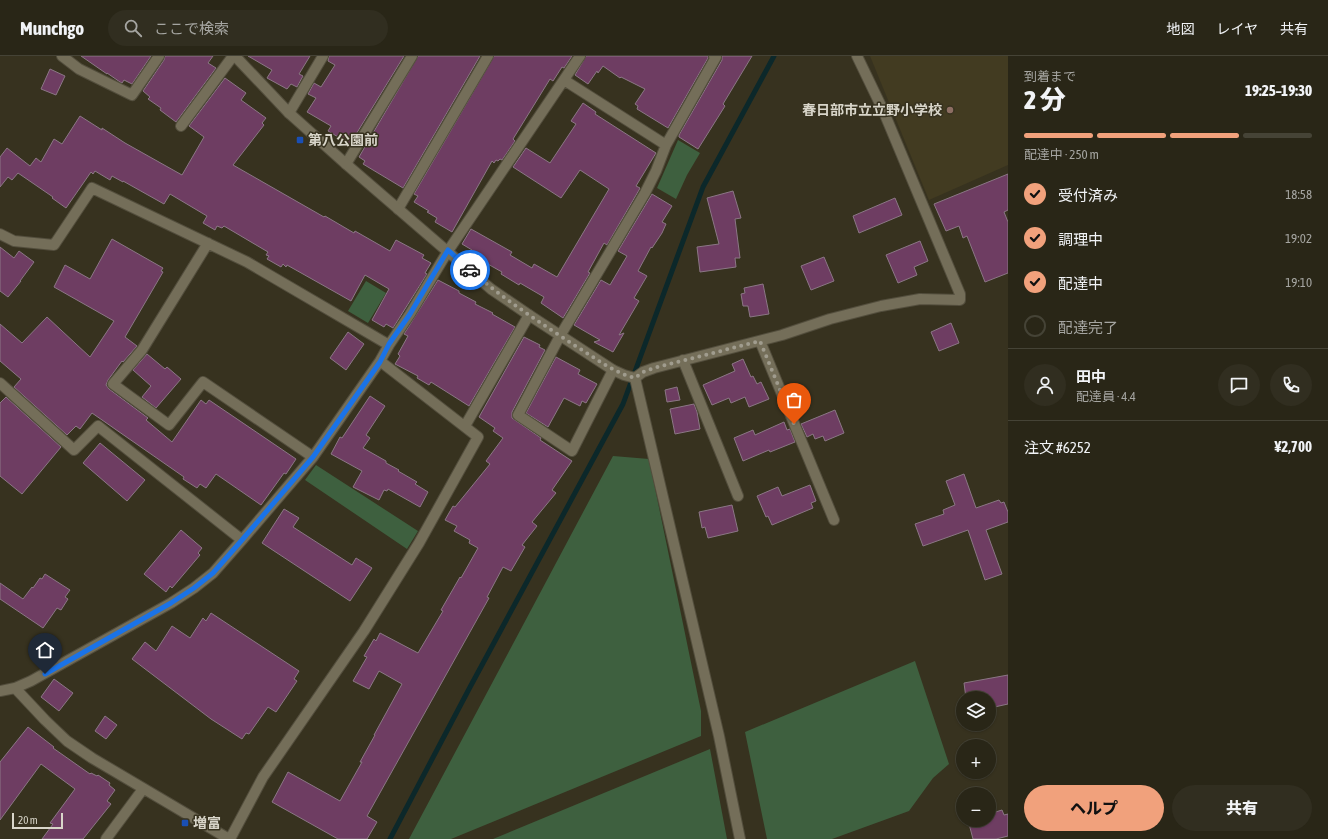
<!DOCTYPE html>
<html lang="ja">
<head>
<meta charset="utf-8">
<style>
  body { margin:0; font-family:"Asap Condensed","Noto Sans JP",sans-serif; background:#312e20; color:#f1f3f6; height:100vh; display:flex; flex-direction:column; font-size:15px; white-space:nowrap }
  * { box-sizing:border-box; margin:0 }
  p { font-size:13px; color:#a5a5a1 }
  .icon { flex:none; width:22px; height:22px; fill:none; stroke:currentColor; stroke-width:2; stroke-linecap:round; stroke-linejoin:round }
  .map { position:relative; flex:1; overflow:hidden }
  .panel { display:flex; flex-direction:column; background:#292617; width:320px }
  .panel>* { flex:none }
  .buttons { position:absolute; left:956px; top:635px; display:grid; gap:8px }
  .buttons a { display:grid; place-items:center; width:40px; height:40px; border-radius:50%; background:#292617; box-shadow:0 1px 3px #0004,0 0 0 1px #454336; font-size:20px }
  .scale { position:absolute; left:12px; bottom:10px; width:51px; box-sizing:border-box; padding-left:4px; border:2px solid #d8d5c9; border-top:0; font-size:11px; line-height:14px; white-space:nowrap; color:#d8d5c9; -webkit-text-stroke:3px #37321f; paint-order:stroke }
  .pin { position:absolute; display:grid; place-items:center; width:34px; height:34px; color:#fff; margin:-41px -17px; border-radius:50% 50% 50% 0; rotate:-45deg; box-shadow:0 0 4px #0007 }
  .pin .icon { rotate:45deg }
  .courier { position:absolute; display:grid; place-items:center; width:40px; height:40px; margin:-20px; border:3px solid #1a73e8; border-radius:50%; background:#fff; color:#222; box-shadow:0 1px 5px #0007 }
  .overview em { font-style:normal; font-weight:800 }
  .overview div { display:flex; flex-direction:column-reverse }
  .overview { display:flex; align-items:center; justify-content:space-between; height:68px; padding:0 16px }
  h1 { font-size:26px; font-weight:800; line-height:30px }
  .bar { display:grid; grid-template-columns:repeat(4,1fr); gap:6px 4px; align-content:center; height:48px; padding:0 16px }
  .bar i { height:5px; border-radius:3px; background:#454336 }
  .bar .active { background:#f1a17c }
  .bar p { grid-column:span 4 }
  .line { display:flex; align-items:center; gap:10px; padding:0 16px; border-top:1px solid #454336 }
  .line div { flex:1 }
  .round { display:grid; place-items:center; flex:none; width:42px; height:42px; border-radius:21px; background:#312e20 }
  ol { padding:0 16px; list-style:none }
  li { display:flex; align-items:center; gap:12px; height:44px }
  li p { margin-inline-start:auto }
  li .icon { padding:4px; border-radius:50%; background:#f1a17c; color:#111; stroke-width:4 }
  li:last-child { color:#a5a5a1 }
  li i { width:22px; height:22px; border:2px solid #454336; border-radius:50% }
  .action { display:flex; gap:8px; margin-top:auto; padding:8px 16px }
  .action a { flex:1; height:46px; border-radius:24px; background:#f1a17c; color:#111; font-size:16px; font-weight:800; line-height:46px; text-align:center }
  .action a+a { background:#312e20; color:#f1f3f6 }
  header { display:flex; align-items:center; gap:24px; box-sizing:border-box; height:56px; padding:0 20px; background:#292617; border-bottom:1px solid #454336 }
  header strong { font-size:19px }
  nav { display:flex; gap:22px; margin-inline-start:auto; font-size:14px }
  .search { width:280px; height:36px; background:#312e20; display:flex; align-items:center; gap:10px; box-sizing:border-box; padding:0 14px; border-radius:22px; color:#a5a5a1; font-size:15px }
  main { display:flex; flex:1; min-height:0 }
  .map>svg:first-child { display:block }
  .built { fill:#423b21 }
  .green { fill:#3e603f }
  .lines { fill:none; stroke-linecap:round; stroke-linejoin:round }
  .stream { stroke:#0c282a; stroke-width:5 }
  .building { fill:#6e3d62; stroke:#8b7785 }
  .minor-casing { stroke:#534e3d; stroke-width:12 }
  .tertiary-casing { stroke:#534e3d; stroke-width:12 }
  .minor { stroke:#746e59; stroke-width:10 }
  .tertiary { stroke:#746e59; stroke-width:10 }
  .done { stroke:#a09c8e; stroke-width:4; stroke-dasharray:0 7.2 }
  .route { stroke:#1a73e8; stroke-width:5 }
  .education-dot { fill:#8d6e63; stroke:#37321f; stroke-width:1.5 }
  .transit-dot { fill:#1a4fb4; stroke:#37321f; stroke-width:1.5 }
  .labels { text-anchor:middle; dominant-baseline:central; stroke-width:3; stroke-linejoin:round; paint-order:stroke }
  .poi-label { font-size:14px; font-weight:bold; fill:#d8d5c9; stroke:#37321f; text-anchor:start }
</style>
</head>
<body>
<header>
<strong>Munchgo</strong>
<div class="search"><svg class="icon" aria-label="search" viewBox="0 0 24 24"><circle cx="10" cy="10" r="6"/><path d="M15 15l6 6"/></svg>ここで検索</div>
<nav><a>地図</a><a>レイヤ</a><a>共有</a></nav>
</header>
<main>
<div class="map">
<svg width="1008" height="783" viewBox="0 0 1008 783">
  <rect width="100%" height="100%" fill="#37321f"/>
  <path class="built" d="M870 0H1008V109L929 144Z"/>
  <path class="green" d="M678 84 700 97 687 119 676 143 657 132Z
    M366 225 386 237 368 267 348 255Z
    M613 400 649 403 701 655V680L451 783H409Z
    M316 409 418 475 407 493 305 424Z
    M915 605 949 708 933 722 909 755 832 783H767L745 676Z
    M710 693 727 783H493Z"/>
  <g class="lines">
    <path class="stream" d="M390 783 469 633 623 348 703 131 774 0"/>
  </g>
  <path class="building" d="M81 0H151L132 28 124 24 122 27 120 26 107 17V18Z
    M165 0H213L208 7 216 12 176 66 160 54 161 52 148 43 150 41 143 35 164 4Z
    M248 0H310L299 18 303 20 297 31 291 28 287 33 267 22 272 14Z
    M329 0H404L350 88 328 75 331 70 307 56 316 42 308 38 314 27 321 31 335 9 328 5Z
    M418 0H480L403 132 363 108 365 105 359 101Z
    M494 0H572L564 12 562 11 553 25 550 23 513 83 515 85 502 104 500 103 498 105 496 104 494 107 492 105 452 176 435 166 437 162 427 156 429 155 414 146 418 140 414 138Z
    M586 0H708V2L668 72 637 53 638 50 635 48 645 33 621 21 620 22 603 10 598 17 597 15 588 28 575 19Z
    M722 0H752L723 48 725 50 698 93 679 81V79L722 4Z
    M50 13 65 20 56 39 41 33Z
    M225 22 246 37 241 44 266 62 262 67 264 69 233 109 324 161 325 160 354 177 355 175 390 195 396 184 424 199 422 202 431 207 425 217 427 218 393 272 386 268 384 271 372 264 389 233 365 219 351 245 287 209 286 211 283 208 281 211 267 203 269 200 266 199 268 196 224 170 222 172 217 170 215 174 203 167 207 160 170 138 164 148 123 125V126L112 120 110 124 95 115 93 118 91 116 66 152 52 142 53 141 18 117 12 124 8 121 0 131V101L7 92 30 110 36 102 41 106 54 83 62 88 80 60 102 74V72L125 87 182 119 204 81 189 70Z
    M583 47 596 56 595 58 656 97 636 130 640 132 639 134 607 189 604 187 588 216 590 217 563 262 541 247 544 241 520 227 519 229 501 218 502 216 470 198 472 194 462 188 471 173 512 196 510 199 532 212 534 208 557 221 609 133 580 114 561 142 513 111 526 92 550 107 576 68 571 65Z
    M1008 118V154L1004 156 1008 166V217L985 226 967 180 963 182 959 170 946 175 934 148Z
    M733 135 741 162 735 163 740 202H735L736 211 700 216 697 191 719 188 707 142Z
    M652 138 672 150 662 166 666 168 662 177 652 192 651 191 638 215 647 220 634 242 639 245 619 279 624 277 613 296 594 286 600 284 574 269 601 224 610 229 627 200 618 195Z
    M895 142 902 159 859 177 853 160Z
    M112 183 163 212 161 215 163 216 125 281 137 290 123 306 122 305 108 324 106 329 109 333 148 362 146 364 172 386 201 344 206 348 209 344 296 403 286 418 284 417 261 449 216 418 206 432 200 428 197 432 183 423 184 421 92 357 80 373 76 370 67 379 14 331 21 323 0 305V268L22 287 47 261 90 301 114 265 54 231 65 209 90 223Z
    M920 185 928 205 914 211 917 219 898 227 886 199Z
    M0 191 14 202 19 195 34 206 20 225H21L8 241 0 235Z
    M824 201 834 225 811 234 801 210Z
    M438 224 459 235V237L476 246 475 248 493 257 492 258 515 271 469 350 431 326 429 329 417 322 418 320 395 308 400 300 398 298 408 280 404 278Z
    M763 228 769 258 750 261 748 250H743L741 238 745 237 744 232Z
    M951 267 959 287 939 295 931 276Z
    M348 276 364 288 346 314 330 302Z
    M524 281 540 289 539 291 545 294 512 356V362L541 382 540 384 572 405 552 434 556 437 532 466 537 470 522 489 525 491 511 515 503 511 487 541 489 542 367 760 377 766 367 783H338L272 746 288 716 340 745 362 706H360L375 679H374L402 628 379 615 369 633 353 625 367 601 364 600 374 583 376 585 380 577 418 597 443 555 441 554 460 521 461 522 478 492 469 487 470 484 454 475 457 470 445 464 453 450 455 451 490 408 486 405 503 382 493 375 495 372 479 361Z
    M147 298 165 313 167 311 181 323 156 352 142 341 151 330 133 314Z
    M556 301 580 314 578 318 597 328 586 347 582 345 580 350 564 342 548 371 526 357Z
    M743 303 751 321 753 320 757 328 761 326 769 343 749 351 745 341 731 347 729 342 712 349 703 329 735 315 732 308Z
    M677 331 680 344 667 346 665 334Z
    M370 340 385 350 366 379 370 382 363 392 386 405V407L399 414 398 415 417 426 415 428 428 436 420 451 388 433 387 435 384 434 379 444 353 431 362 415 331 398 340 381 342 382Z
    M6 341 61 391 22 438 0 420V347Z
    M694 348 697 356 700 373 675 378 670 353Z
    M835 354 844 377 825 385 823 380 815 383 813 378 807 381 801 368Z
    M784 366 787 374 790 373 795 386 770 396 769 394 743 405 734 382 753 374 755 379Z
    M100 387 145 424 127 445 83 407Z
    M964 418 976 452 999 444 1001 447 1004 446 1008 456V466L986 474 1002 518 985 524 968 474 923 490 915 468 944 458 943 454 955 449 946 425Z
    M810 429 816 445 811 447 813 452 772 469 768 460 766 461 757 440 778 431 782 440Z
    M732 449 738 475 708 482 705 471 702 472 699 456Z
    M284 453 299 462 293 471 352 509 356 502 372 512 350 545 262 487Z
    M181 474 202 492 198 497 200 499 172 532 170 530 166 536 144 518Z
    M45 518 70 534 65 541 68 543 61 554 57 552 43 572 0 543V527L23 543 32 531 33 532 40 522 42 523Z
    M211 557 299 615 294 623 297 625 276 656 268 651 249 678 246 677 242 683 211 663 132 603 145 586 156 595 172 570 190 582 203 562 206 565Z
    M1008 619V648L990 652 989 642H966L964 627Z
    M54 623 73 637 59 655 41 641Z
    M105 660 117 669 106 683 95 675Z
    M28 671 54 691 53 692 90 718 91 717 97 720 98 719 110 727 109 729 115 734 107 745 111 748 83 783H42L53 768 50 767 75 733 41 708 0 764V706Z
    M1002 754 1004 759 1008 758V780L996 783H973L968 764H989V758Z"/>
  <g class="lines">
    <g class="minor-casing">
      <path id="minor" d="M62 0 79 13 132 39 159 0
        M564 24 666 89
        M289 57 323 0
        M181 70 233 0
        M346 108 412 0
        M398 153 488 0
        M0 178 14 185 54 189 92 132 247 206 389 289
        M208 187 142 294 113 328 169 369 203 326 313 401
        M760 285 834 464
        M683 304 738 440
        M613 314 572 395 518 359 560 280 645 137 656 115 666 89 716 1 714 0
        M635 322 643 316 654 312 782 279 830 263 881 250 920 243 960 244V238L883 54 857 0
        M0 327 74 394 98 370 242 484
        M465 370 529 259
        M15 632 45 664 67 685 92 702 229 783
        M0 635 15 632 31 625 171 547 194 532 213 517 242 484 313 401 380 305 389 289 410 258 448 195 580 0
        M106 783 143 733
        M230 783 263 721 364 575 419 487 478 381 380 305"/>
    </g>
    <g class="tertiary-casing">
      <path id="tertiary" d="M235 0 289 57 346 108 491 233 529 259 613 314 624 319 635 322 719 680 740 783"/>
    </g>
    <use href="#minor" class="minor"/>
    <use href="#tertiary" class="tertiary"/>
  </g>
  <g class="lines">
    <path class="done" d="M470 214C502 242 538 265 574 289 594 301 612 316 635 322L643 316 654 312 760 285 794 368"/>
    <path class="route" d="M45 618 171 547 194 532 213 517 242 484 313 401 380 306 389 288 410 258 448 194 470 214"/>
  </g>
  <circle class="education-dot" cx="950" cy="54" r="4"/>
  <g class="transit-dot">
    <rect x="296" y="80" width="8" height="8" rx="2"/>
    <rect x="181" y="763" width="8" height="8" rx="2"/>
  </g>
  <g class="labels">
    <g class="poi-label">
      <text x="942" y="54" text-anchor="end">春日部市立立野小学校</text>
      <text x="308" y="84">第八公園前</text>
      <text x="193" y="767">増富</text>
    </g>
  </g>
</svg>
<div class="buttons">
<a><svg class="icon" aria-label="layers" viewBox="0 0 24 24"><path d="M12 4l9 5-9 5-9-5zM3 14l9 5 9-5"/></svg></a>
<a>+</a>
<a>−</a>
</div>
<div class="scale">20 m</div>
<div class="pin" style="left:794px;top:368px;background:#ea580c"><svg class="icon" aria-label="bag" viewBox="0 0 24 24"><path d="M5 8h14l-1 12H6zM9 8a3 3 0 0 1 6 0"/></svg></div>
<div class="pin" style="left:45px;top:618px;background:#1f2937"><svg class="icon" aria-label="home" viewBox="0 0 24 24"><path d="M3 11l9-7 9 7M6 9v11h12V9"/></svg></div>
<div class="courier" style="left:470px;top:214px"><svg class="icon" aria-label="car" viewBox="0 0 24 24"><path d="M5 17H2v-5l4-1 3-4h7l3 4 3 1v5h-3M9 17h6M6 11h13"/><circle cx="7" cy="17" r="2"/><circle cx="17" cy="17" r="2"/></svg></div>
</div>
<section class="panel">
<div class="overview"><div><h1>2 分</h1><p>到着まで</p></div><em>19:25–19:30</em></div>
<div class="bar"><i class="active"></i><i class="active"></i><i class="active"></i><i></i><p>配達中 · 250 m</p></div>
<ol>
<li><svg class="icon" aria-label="check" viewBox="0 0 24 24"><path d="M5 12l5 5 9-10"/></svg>受付済み<p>18:58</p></li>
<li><svg class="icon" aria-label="check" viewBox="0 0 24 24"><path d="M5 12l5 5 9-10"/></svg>調理中<p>19:02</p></li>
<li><svg class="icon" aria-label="check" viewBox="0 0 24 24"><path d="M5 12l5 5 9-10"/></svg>配達中<p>19:10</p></li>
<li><i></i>配達完了</li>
</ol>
<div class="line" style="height:72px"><a class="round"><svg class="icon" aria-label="person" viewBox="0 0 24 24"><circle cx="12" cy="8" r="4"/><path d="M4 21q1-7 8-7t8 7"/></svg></a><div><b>田中</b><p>配達員 · 4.4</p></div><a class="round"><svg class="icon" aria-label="chat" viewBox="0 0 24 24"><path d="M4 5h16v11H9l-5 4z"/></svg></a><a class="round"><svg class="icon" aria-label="phone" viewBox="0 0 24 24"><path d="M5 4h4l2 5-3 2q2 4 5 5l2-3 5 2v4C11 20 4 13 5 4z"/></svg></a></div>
<div class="line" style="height:52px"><div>注文 #6252</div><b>¥2,700</b></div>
<div class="action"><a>ヘルプ</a><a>共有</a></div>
</section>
</main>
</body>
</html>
